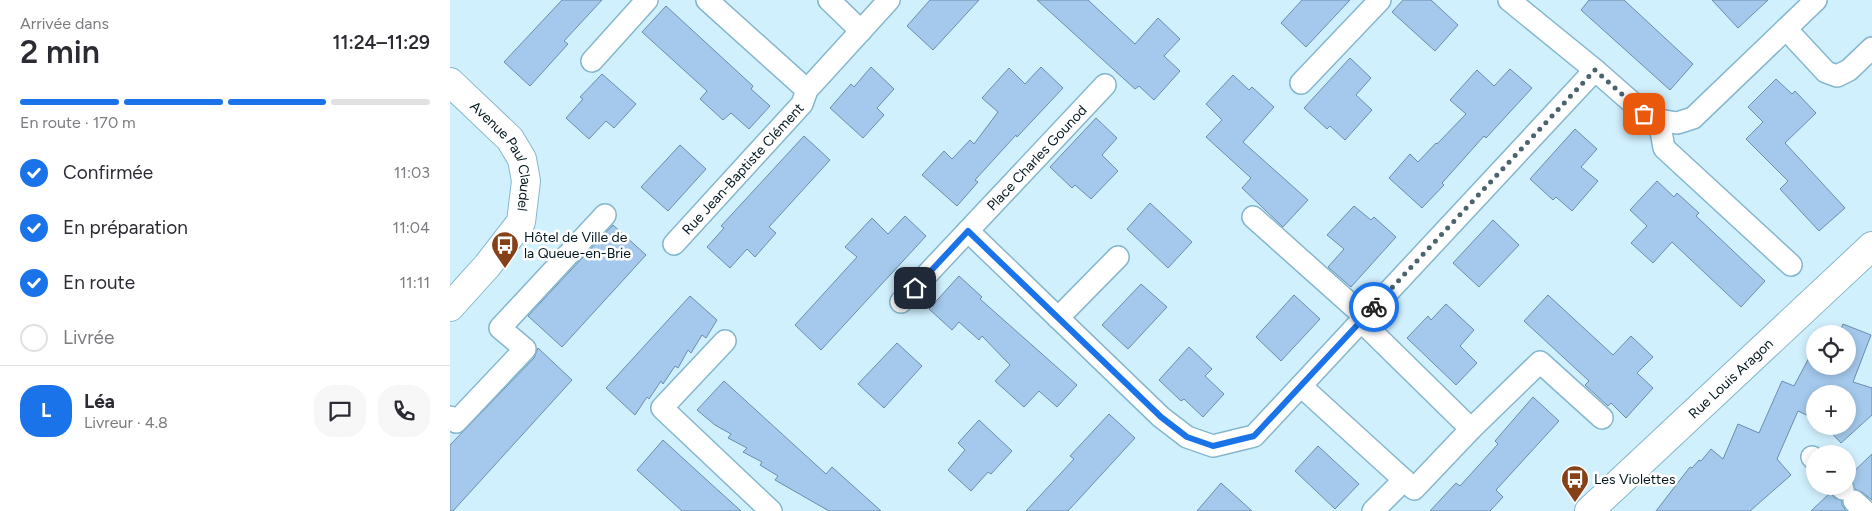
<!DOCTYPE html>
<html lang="fr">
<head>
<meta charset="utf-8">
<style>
  body { margin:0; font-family:Figtree,sans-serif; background:#f7f7f7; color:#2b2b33; height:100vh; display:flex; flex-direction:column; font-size:19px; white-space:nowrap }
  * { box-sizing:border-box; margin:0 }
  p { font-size:16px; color:#7c7c81 }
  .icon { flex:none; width:28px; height:28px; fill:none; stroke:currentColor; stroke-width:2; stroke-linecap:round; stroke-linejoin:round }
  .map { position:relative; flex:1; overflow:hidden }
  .side { display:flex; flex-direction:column; background:#fff; width:450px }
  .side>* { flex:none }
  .tools { position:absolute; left:1356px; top:325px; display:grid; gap:10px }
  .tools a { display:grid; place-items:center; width:50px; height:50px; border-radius:50%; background:#fff; box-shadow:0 2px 8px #0003; font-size:25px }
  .pin { position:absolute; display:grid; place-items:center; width:42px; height:42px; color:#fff; margin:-21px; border-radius:10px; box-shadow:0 2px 8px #0006 }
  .courier { position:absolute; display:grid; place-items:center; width:50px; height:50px; margin:-25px; border:4px solid #1a73e8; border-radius:50%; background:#fff; color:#222; box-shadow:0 1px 6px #0007 }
  .summary em { font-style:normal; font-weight:600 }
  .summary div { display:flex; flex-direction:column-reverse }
  .summary { display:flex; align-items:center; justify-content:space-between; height:85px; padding:0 20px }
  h1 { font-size:32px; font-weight:600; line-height:38px }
  .bar { display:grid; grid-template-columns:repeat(4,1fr); gap:8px 5px; align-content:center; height:60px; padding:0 20px }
  .bar i { height:6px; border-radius:4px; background:#e1e1e2 }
  .bar .current { background:#1a73e8 }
  .bar p { grid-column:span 4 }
  .line { display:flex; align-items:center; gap:12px; padding:0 20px; border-top:1px solid #e1e1e2 }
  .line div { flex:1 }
  .round { display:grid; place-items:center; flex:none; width:52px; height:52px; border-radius:20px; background:#f7f7f7 }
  ol { padding:0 20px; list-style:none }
  li { display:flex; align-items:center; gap:15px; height:55px }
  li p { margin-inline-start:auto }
  li .icon { padding:5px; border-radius:50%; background:#1a73e8; color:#fff; stroke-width:4 }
  li:last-child { color:#7c7c81 }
  li i { width:28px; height:28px; border:2px solid #e1e1e2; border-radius:50% }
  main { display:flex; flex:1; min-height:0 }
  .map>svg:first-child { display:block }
  .building { fill:#a4c9ec; stroke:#6a8dae }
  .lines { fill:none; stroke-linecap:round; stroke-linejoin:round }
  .street-casing { stroke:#84b7ce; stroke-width:24 }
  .secondary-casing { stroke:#84b7ce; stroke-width:30 }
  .street { stroke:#fff; stroke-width:21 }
  .secondary { stroke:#fff; stroke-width:28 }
  .done { stroke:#4b636d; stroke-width:5; stroke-dasharray:0 9 }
  .route { stroke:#1a73e8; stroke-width:6 }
  .labels { text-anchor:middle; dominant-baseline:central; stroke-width:5; stroke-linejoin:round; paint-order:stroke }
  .street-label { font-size:14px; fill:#03171f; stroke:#fff }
  .poi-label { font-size:14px; fill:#03171f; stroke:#fff; text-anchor:start }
</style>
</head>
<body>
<main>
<section class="side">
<div class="summary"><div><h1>2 min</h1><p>Arrivée dans</p></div><em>11:24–11:29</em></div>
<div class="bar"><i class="current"></i><i class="current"></i><i class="current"></i><i></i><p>En route · 170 m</p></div>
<ol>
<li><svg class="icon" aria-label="check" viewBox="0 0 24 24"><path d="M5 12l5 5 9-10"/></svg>Confirmée<p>11:03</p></li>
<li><svg class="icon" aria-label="check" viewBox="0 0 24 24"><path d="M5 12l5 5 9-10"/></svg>En préparation<p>11:04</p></li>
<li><svg class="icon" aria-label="check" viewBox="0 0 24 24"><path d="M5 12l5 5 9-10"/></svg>En route<p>11:11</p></li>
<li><i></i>Livrée</li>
</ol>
<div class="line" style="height:90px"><b class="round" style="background:#1a73e8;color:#fff">L</b><div><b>Léa</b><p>Livreur · 4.8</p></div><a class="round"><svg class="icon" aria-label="chat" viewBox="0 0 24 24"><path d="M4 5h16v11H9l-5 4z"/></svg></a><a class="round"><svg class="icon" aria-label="phone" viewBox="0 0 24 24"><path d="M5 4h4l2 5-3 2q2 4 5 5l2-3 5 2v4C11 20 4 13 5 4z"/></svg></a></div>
</section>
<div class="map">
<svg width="1422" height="511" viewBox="0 0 1422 511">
  <rect width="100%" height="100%" fill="#d1f0fe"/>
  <path class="building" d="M112 0H152L114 41 118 44 80 86 54 62Z
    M480 0H529L483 50 457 26Z
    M587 0H638L685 44 708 18 730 39 714 56 730 71 704 100 689 86 685 89Z
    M852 0H900L856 47 831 23Z
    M953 0H981L1008 25 985 51 942 12Z
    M1139 0H1174L1243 64 1220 90 1131 10Z
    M1262 0H1318L1288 28Z
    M216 6 303 86 301 89 320 106 299 129 281 113 273 120 250 99 257 91 192 32Z
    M900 58 921 78 906 95 922 110 895 140 880 126 877 129 854 108Z
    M421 67 444 89 427 108 434 115 413 138 380 108 401 84 404 87Z
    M591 67 613 88 567 137 566 135 525 180 528 182 507 206 472 175 494 151 502 159 520 140 524 144 548 112 532 98 559 68 575 84Z
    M1060 69 1082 88 1036 138 1034 136 992 183 994 185 972 208 939 178 960 154 968 162 986 143 987 144 1016 114 1000 100 1027 70 1044 86Z
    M152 74 186 104 164 128 156 121 139 139 116 118 133 99 130 97Z
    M783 75 799 90 802 87 824 107 793 142 858 200 833 227 792 188 801 178 756 137 772 120 756 104Z
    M1326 79 1342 94 1345 91 1366 113 1335 143 1395 208 1369 231 1330 189 1338 181 1296 139 1313 122 1298 107Z
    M646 118 667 138 652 155 668 171 641 199 625 185 622 188 600 167Z
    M1125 129 1147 149 1131 167 1148 181 1122 211 1106 197 1103 200 1080 179Z
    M354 136 380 160 319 227 326 233 305 257 297 249 280 268 257 247 274 228 271 226Z
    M230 145 256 169 218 211 191 187Z
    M1207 181 1224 197 1227 193 1249 213 1246 216 1315 281 1291 307 1222 242 1203 263 1181 243 1197 226 1180 210Z
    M700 203 742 242 718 268 677 229Z
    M904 206 921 220 924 217 946 237 901 287 878 267 894 249 877 235Z
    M455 216 476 236 371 350 345 325 407 257 395 247 422 218 438 234Z
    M1043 220 1069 245 1029 287 1003 263Z
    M163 225 196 255 112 347 78 316Z
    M509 276 532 297 530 299 627 385 607 407 589 391 574 407 545 381 560 365 532 336 529 340 509 322 502 330 479 309Z
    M691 284 717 307 678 349 652 325Z
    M844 295 870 319 831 361 806 337Z
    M1098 295 1163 355 1181 336 1203 357 1187 373 1203 388 1176 418 1161 403 1158 406 1146 395 1135 385 1139 381 1074 321Z
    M240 296 267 320 256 338 252 335 241 353 238 350 228 368 225 366 213 384 211 381 199 399 197 397 185 415 156 388Z
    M996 304 1024 330 1010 346 1027 363 1006 385 957 338 978 316 981 320Z
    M1393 324 1421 335 1403 382 1422 388V415L1391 443 1375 426H1398V394H1365V419L1348 411 1327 459 1341 475 1300 511H1206L1240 467 1242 468 1249 460 1251 461 1261 449 1273 459 1288 424 1309 433 1332 381 1344 386 1361 354 1365 356V366H1398V334H1389Z
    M447 343 472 366 434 408 408 384Z
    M739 347 762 369 755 376 774 394 753 417 734 399 731 401 709 380Z
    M88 348 122 380 3 511H0V445L84 358Z
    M274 381 376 474 382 467 431 511H379L325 480 328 476 310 465 312 462 293 452 297 448 278 438 281 434 265 425 247 410Z
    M1083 397 1109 421 1046 490 1053 497 1040 511H980L1006 483 1010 486 1048 444 1045 441Z
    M659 414 685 438 618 511H576L624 459 620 456Z
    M529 420 562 451 541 474 538 472 521 491 498 470 515 450 508 443Z
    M213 440 260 483 291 511H232L187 470Z
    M868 446 909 484 885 509 845 471Z
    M1422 454V500L1412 492 1405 489 1402 481 1398 477Z
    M771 483 802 511H747Z
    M1380 493 1385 498 1392 501V505L1396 511H1361Z"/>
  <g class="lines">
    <g class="street-casing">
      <g id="street">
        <path d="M257 0 357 90"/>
        <path d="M379 0 411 31"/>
        <path d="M1059 0 1145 70 1194 113 1209 120 1227 123 1243 118 1366 0"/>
        <path d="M1336 29 1376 72 1387 76 1399 70 1422 48"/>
        <path d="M142 61 197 0"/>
        <path d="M851 83 930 0"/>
        <path d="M1209 120 1214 148 1341 265"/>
        <path d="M803 217 915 317"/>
        <path d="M518 231 711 417 737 437 763 446 804 436 1145 70"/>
        <path id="s1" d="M224 244 352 104 357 90 439 0"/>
        <path id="s2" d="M451 302 655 85"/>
        <path d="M608 318 668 257"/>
        <path d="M275 341 212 408 321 511"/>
        <path d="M851 386 964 489 1021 429 911 321"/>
        <path d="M0 417 6 422 75 349 50 328 155 215"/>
        <path d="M1021 429 1090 362 1152 418"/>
        <path d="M1362 457 1365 460"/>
        <path d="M1390 486 1393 489"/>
        <path d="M1404 501 1415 511"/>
        <path d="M923 511 954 480"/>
      </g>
    </g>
    <g class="secondary-casing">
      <g id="secondary">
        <path id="s3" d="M0 82 60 139 72 159 76 181 71 222 37 266 0 307"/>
        <path id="s4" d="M1139 511 1422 246"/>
      </g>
    </g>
    <use href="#street" class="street"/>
    <use href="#secondary" class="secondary"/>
  </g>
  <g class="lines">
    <path class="done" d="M924 307 1145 70 1194 114"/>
    <path class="route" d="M465 288 518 231 711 417 737 437 763 446 804 436 924 307"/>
  </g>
  <defs>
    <g id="bus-pin" transform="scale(1.4375)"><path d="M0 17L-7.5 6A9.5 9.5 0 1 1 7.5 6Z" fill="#864118" stroke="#fff"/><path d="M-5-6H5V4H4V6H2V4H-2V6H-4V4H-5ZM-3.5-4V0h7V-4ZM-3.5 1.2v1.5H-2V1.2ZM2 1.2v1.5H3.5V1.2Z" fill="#fff"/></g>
  </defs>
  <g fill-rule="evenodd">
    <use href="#bus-pin" x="55" y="245"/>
    <use href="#bus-pin" x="1125" y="479"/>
  </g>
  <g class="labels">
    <g class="street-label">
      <text stroke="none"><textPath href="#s3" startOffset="95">Avenue Paul Claudel</textPath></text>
      <text stroke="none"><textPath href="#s2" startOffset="198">Place Charles Gounod</textPath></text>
      <text stroke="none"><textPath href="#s1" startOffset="102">Rue Jean-Baptiste Clément</textPath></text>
      <text stroke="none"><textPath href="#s4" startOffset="194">Rue Louis Aragon</textPath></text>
    </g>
    <g class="poi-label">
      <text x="74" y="237">Hôtel de Ville de<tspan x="74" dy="16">la Queue-en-Brie</tspan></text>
      <text x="1144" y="479">Les Violettes</text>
    </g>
  </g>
</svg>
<div class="tools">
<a><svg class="icon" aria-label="locate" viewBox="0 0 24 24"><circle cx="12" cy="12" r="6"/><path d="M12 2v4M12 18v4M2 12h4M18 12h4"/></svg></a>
<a>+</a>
<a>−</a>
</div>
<div class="pin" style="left:1194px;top:114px;background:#ea580c"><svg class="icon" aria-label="bag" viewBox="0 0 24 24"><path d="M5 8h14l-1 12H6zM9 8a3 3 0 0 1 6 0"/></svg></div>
<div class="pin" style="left:465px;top:288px;background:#1f2937"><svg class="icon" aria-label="home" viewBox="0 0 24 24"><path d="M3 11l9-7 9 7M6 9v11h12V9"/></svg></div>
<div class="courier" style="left:924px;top:307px"><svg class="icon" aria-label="bike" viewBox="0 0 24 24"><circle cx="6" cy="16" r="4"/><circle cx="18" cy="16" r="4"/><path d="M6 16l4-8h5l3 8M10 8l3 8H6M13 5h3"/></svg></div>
</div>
</main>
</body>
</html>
